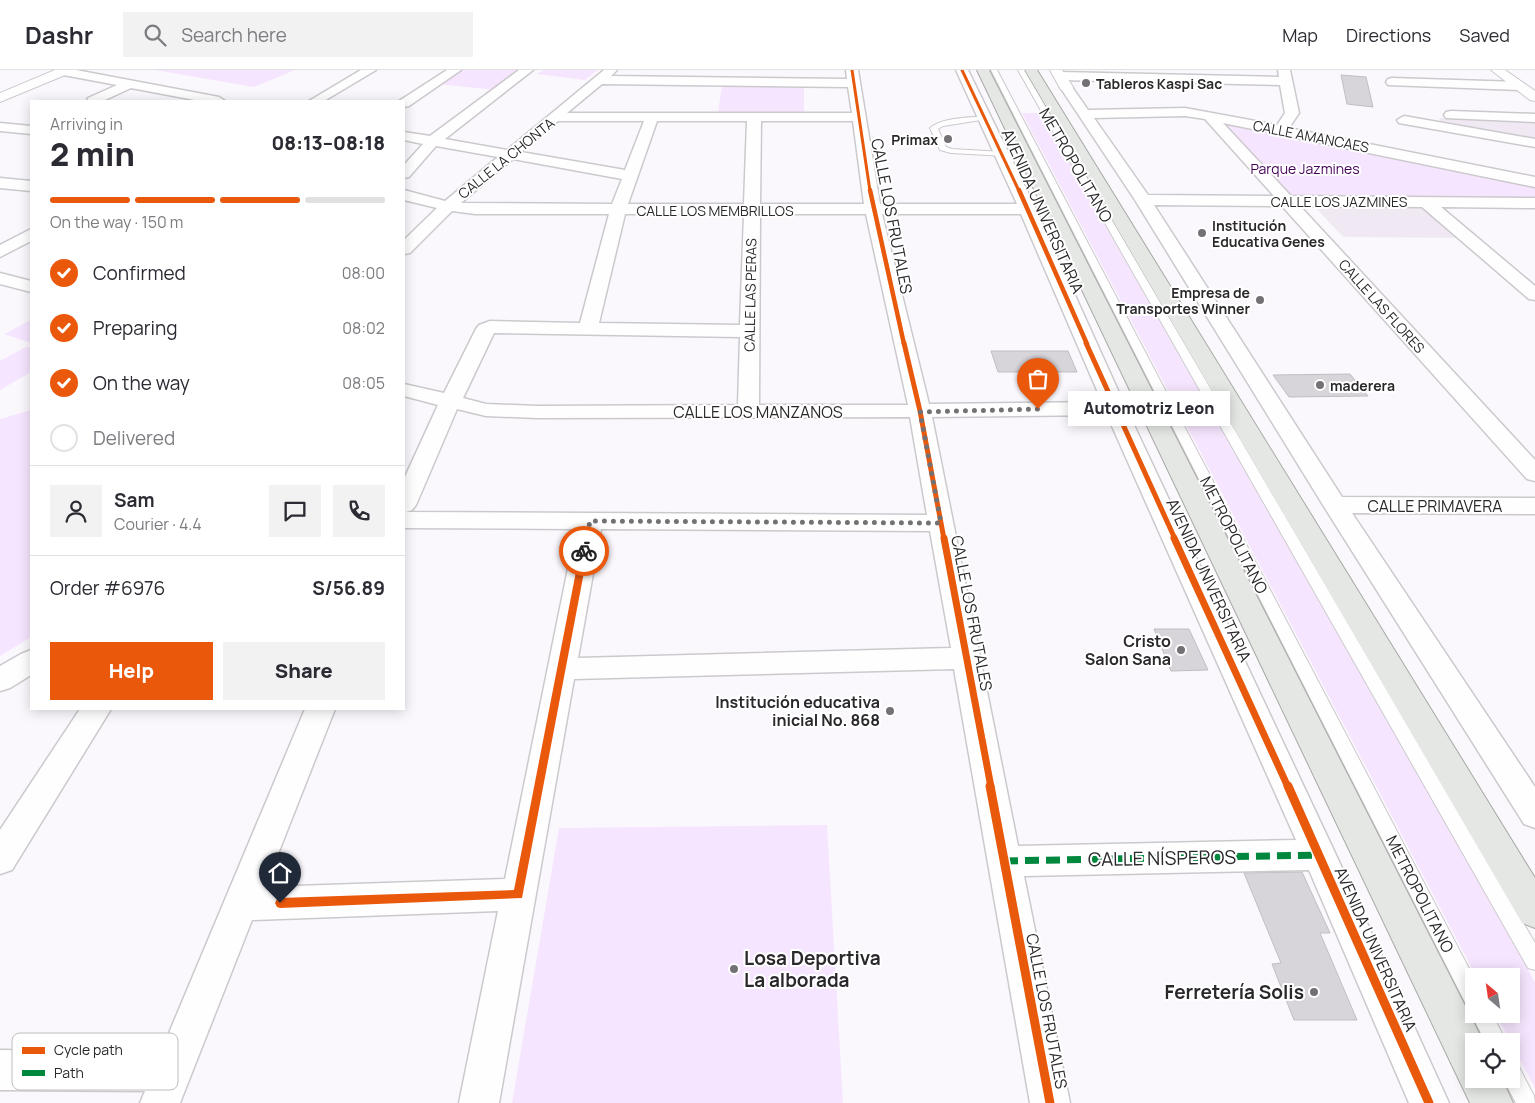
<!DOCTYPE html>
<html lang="en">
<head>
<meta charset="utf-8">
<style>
  body { margin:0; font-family:Manrope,sans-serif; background:#f2f2f3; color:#2b2b33; height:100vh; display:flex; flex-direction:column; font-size:19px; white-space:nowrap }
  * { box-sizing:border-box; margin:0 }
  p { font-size:16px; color:#7c7c81 }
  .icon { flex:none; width:28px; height:28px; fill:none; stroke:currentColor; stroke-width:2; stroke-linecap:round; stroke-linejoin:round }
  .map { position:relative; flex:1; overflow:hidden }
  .sheet { position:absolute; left:30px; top:30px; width:375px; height:610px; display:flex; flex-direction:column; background:#fff; border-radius:0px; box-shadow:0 2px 12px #0003 }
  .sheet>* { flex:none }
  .needle { width:32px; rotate:331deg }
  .tools { position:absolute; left:1465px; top:898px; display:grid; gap:10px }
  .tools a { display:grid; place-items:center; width:55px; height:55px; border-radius:0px; background:#fff; box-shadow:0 2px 12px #0003; font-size:25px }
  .pin { position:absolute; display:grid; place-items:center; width:42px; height:42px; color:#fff; margin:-51px -21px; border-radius:50% 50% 50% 0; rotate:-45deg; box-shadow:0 0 5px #0007 }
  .pin .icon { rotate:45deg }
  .courier { position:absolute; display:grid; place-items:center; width:50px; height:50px; margin:-25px; border:4px solid #ea580c; border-radius:50%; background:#fff; color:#222; box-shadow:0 1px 6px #0007 }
  .bubble { position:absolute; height:35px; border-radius:0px; background:#fff; box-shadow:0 2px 12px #0003; font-size:16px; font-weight:800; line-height:35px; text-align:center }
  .headline em { font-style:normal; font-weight:800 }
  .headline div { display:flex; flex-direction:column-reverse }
  .headline { display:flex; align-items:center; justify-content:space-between; height:85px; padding:0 20px }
  h1 { font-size:32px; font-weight:800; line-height:38px }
  .bar { display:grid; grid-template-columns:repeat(4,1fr); gap:8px 5px; align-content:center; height:60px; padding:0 20px }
  .bar i { height:6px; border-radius:4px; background:#e1e1e2 }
  .bar .active { background:#ea580c }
  .bar p { grid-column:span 4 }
  .line { display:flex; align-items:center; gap:12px; padding:0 20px; border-top:1px solid #e1e1e2 }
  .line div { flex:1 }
  .round { display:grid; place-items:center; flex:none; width:52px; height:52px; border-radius:0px; background:#f2f2f3 }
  ol { padding:0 20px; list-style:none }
  li { display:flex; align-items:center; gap:15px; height:55px }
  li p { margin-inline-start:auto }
  li .icon { padding:5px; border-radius:50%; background:#ea580c; color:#fff; stroke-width:4 }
  li:last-child { color:#7c7c81 }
  li i { width:28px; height:28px; border:2px solid #e1e1e2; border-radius:50% }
  .cta { display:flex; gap:10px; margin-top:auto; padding:10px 20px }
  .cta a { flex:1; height:58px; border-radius:0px; background:#ea580c; color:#fff; font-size:20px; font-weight:800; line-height:58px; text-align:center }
  .cta a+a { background:#f2f2f3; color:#2b2b33 }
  header { display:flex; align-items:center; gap:30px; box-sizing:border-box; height:70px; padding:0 25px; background:#fff; border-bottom:1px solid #e1e1e2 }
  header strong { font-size:24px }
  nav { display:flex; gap:28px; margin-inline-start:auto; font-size:18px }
  .search { width:350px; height:45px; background:#f2f2f3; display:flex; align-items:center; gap:12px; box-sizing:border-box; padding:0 18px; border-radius:0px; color:#7c7c81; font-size:19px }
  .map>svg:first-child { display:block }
  .built { fill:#f0e9f4 }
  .green { fill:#f6e5fe }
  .building { fill:#d7d5d9; stroke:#c1bec2 }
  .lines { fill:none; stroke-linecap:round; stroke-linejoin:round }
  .service-casing { stroke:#ccc9cd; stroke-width:2 }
  .minor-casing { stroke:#ccc9cd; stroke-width:3 }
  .tertiary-casing { stroke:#ccc9cd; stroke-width:2 }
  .primary-casing { stroke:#a7aaa4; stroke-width:2 }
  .service { fill:#fefeff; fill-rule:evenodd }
  .minor { fill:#fefeff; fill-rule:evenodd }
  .tertiary { fill:#fefeff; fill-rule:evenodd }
  .primary { fill:#e4e7e3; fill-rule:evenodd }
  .quiet { stroke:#00873e; stroke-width:7; stroke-dasharray:14 7; stroke-linecap:butt }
  .cycleway-far4-casing { stroke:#fff; stroke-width:5 }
  .cycleway-far3-casing { stroke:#fff; stroke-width:6 }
  .cycleway-far2-casing { stroke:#fff; stroke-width:8 }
  .cycleway-far1-casing { stroke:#fff; stroke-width:10 }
  .cycleway-casing { stroke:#fff; stroke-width:12 }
  .cycleway-far4 { stroke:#e8590c; stroke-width:3 }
  .cycleway-far3 { stroke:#e8590c; stroke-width:4.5 }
  .cycleway-far2 { stroke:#e8590c; stroke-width:5 }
  .cycleway-far1 { stroke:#e8590c; stroke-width:7 }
  .cycleway { stroke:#e8590c; stroke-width:9 }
  .route { fill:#ea580c }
  .done { stroke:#747174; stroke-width:5; stroke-dasharray:0 9 }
  .poi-dot { fill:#747174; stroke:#fff; stroke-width:2 }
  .labels { text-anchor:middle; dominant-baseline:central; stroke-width:4; stroke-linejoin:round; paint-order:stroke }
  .far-poi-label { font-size:14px; font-weight:bold; fill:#2b282b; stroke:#fff; text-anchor:start }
  .far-street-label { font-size:14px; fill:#2b282b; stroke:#fff }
  .far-park-label { font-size:14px; fill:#430058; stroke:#fff }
  .street-label { font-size:16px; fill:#2b282b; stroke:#fff }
  .poi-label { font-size:16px; font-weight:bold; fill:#2b282b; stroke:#fff; text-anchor:end }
  .near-street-label { font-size:19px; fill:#2b282b; stroke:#fff }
  .near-poi-label { font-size:19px; font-weight:bold; fill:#2b282b; stroke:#fff; text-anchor:start }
  .key { fill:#fff; stroke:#bfbebf; stroke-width:1 }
  .key-label { font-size:14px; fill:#2b282b }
</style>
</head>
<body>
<header>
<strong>Dashr</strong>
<div class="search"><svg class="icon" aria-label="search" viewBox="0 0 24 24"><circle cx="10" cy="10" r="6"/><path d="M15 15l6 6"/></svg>Search here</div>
<nav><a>Map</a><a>Directions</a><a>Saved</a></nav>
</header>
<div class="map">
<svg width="1535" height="1033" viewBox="0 0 1535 1033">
  <rect width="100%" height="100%" fill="#fbf8fd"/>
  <path class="built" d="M1439 48 1535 50V68L1440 51Z
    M1314 136H1420L1456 168 1343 167Z"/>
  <path class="green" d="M155 0H295L254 17Z
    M459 0H521L495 20 438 14Z
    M544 0H598L585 10 537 4Z
    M722 16H804V43L718 42Z
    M1022 43H1041L1535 912V1018L1496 944H1511V906H1476Z
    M1223 53 1535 115V130L1293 127Z
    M31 250V273L4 264Z
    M26 277 31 278V302L0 320V291Z
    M31 340V567L0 586V349Z
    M827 755 843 1033H512L559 758Z"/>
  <path class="building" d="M1341 5 1366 7 1373 37 1347 34Z
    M991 281H1068L1077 302H998Z
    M1350 304 1368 326 1289 327 1273 305Z
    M1154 559H1189L1208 600 1171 601Z
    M1302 802 1330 863H1320L1357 950H1294L1272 894 1281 893 1244 803Z"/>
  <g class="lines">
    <g class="service-casing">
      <path id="service" d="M991 0H997L1474 908V944H1492L1506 971H1485L1471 944 1473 939 1467 936Z
        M1018 0H1024L1535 873V900L1528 898Z
        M985 46 987 47V49L943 56 938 59 946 77 952 79 1003 82 1007 84 1006 86 951 83 940 80 930 58C943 47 969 48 985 46Z
        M1511 992 1518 995 1534 1026 1535 1033H1516L1503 1009H1511Z"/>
    </g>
    <g class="minor-casing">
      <path id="minor" d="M57 0H76L219 27 225 31H200L131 18 103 31H87L88 28 117 15 58 4Z
        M361 0H376L324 31H309Z
        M447 0H461L409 36 404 37V31H399Z
        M519 0H533L445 69 507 80 604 0H617L611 6 847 9 846 0H858L880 134H1017L956 0H968L1036 139 1126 338 1336 785 1449 1033H1409L1309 800 1024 806 1070 1033H1030L954 599 574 609 499 1033H459L498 841 252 850 180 1033H140L145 1021 0 1020V980L161 982 305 639H335L265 817 505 809 576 459 404 458V409L438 335 404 326V314L444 323 476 259 479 255 490 251 580 253 609 144H475L452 141 410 183 404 184V170L437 138 404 130V120L445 131 498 87 436 76 409 107 404 108V95L423 74 404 70V62L430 66ZM602 14 848 17 852 43H567ZM558 51H644L625 100 521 82ZM657 51H747L744 134H628ZM761 51H853L864 134H760ZM513 89 622 109 612 134 461 133ZM625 144H744L740 255 599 253ZM760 144H866L908 335H759ZM882 144H1021L1102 332 929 334ZM494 263 740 267 738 335 537 336 486 334 463 328ZM457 339 486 346 537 348 910 347 927 445 406 442 412 440 416 435ZM1107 345 1296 770 1018 776 932 347ZM601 459 930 461 951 578 578 588Z
        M1278 0H1290L1299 43 1289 58 1535 107V117L1223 53 1291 126 1535 128V138L1441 137 1535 216V230L1529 229 1422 137 1300 136 1535 390V411L1527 409 1282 136 1154 135 1342 427 1535 428V444L1352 443 1535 717V758L1524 754 1323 435 1135 130 1060 17 1066 13 1070 14 1088 40 1185 38 1277 55 1285 43 1280 15 1060 10 1054 6 1060 2 1279 7ZM1185 46 1205 49 1274 126 1148 125 1094 48Z
        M1392 8 1519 12 1525 16 1519 20 1388 15 1386 12 1388 9Z
        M1451 41 1535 44V52L1446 48 1444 45 1446 42Z
        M1404 46 1535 69V77L1399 53 1397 50Z
        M0 53 31 56V64L0 61Z
        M0 108 31 111V121L0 118Z
        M31 159V171L0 187V175Z
        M0 203 31 211V222L0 214Z
        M31 580V605L10 618 0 621V596L21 584Z
        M80 639H111L12 800 0 804V760Z"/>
    </g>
    <g class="tertiary-casing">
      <path id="tertiary" d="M55 0H72L70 3 0 32V23Z
        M1050 0H1062L1073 17 1071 20H1061Z
        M1491 0H1505L1535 21V31L1530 30Z"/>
    </g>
    <g class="primary-casing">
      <path id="primary" d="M977 0H989L1483 971H1474V1009H1502L1513 1033H1470Z
        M1025 0H1037L1535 808V858L1522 853Z"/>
    </g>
    <use href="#service" class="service"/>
    <use href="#minor" class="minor"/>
    <use href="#tertiary" class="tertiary"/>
    <use href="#primary" class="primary"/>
    <path class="quiet" d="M1004 791 1319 785"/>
    <g class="cycleway-far4-casing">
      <path id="cycleway-far4" d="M852 0 870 121
        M962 0 1019 121"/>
    </g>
    <g class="cycleway-far3-casing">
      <path id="cycleway-far3" d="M870 120 904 274
        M1019 120 1087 274"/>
    </g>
    <g class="cycleway-far2-casing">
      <path id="cycleway-far2" d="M904 273 920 341 944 469
        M1086 273 1175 469"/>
    </g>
    <g class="cycleway-far1-casing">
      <path id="cycleway-far1" d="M944 468 991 717
        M1174 468 1288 717"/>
    </g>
    <g class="cycleway-casing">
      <path id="cycleway" d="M990 716 1050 1033
        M1288 716 1429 1033"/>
    </g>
    <use href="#cycleway-far4" class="cycleway-far4"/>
    <use href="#cycleway-far3" class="cycleway-far3"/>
    <use href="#cycleway-far2" class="cycleway-far2"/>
    <use href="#cycleway-far1" class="cycleway-far1"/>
    <use href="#cycleway" class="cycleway"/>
  </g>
  <path class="route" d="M584 478 588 481 522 828 280 838 277 837 275 833 277 829 280 828 514 820 580 481Z"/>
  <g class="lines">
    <path class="done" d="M584 481 590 451 941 453 920 342 1038 339"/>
  </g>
  <g class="poi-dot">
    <circle cx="1086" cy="13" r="5"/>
    <circle cx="948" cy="69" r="5"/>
    <circle cx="1202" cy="163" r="5"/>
    <circle cx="1260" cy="230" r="5"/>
    <circle cx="1320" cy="315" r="5"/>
    <circle cx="1181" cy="580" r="5"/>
    <circle cx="890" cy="641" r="5"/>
    <circle cx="734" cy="899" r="5"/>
    <circle cx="1314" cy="922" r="5"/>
  </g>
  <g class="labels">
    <g class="far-poi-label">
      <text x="1096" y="13">Tableros Kaspi Sac</text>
      <text x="938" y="69" text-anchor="end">Primax</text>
      <text x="1212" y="155">Institución<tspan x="1212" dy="16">Educativa Genes</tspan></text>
      <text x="1250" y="222" text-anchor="end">Empresa de<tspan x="1250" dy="16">Transportes Winner</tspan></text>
      <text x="1330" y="315">maderera</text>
    </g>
    <g class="far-street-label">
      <text transform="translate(1311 66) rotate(11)">CALLE AMANCAES</text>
      <text transform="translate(506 88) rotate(-39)">CALLE LA CHONTA</text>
      <text x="1339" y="131">CALLE LOS JAZMINES</text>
      <text x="715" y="140">CALLE LOS MEMBRILLOS</text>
      <text transform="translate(750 225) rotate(-89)">CALLE LAS PERAS</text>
      <text transform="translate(1382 236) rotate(48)">CALLE LAS FLORES</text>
    </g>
    <g class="far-park-label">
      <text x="1305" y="98">Parque Jazmines</text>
    </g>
    <g class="street-label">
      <text transform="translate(1076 95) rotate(60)">METROPOLITANO</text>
      <text transform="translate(1043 141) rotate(66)">AVENIDA UNIVERSITARIA</text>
      <text transform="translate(892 146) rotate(79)">CALLE LOS FRUTALES</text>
      <text x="758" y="342">CALLE LOS MANZANOS</text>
      <text x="1435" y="436">CALLE PRIMAVERA</text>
      <text transform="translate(1234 465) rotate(63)">METROPOLITANO</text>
      <text transform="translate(1209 510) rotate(65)">AVENIDA UNIVERSITARIA</text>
      <text transform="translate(972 543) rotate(79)">CALLE LOS FRUTALES</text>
      <text transform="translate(1420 824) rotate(63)">METROPOLITANO</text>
      <text transform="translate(1376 879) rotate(66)">AVENIDA UNIVERSITARIA</text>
      <text transform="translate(1047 941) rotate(79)">CALLE LOS FRUTALES</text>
    </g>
    <g class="poi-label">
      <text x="1171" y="571">Cristo<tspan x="1171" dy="18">Salon Sana</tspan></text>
      <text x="880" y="632">Institución educativa<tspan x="880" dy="18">inicial No. 868</tspan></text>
    </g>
    <g class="near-street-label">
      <text transform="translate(1162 788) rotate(-1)">CALLE NÍSPEROS</text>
    </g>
    <g class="near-poi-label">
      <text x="744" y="888">Losa Deportiva<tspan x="744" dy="22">La alborada</tspan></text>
      <text x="1304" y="922" text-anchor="end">Ferretería Solis</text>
    </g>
  </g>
  <rect x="12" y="963" width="166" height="57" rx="8" class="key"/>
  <rect x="22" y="977" width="23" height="7" fill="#e8590c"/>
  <rect x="22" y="1000" width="23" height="6" fill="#00873e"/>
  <g class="key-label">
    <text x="54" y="985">Cycle path</text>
    <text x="54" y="1008">Path</text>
  </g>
</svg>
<div class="tools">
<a><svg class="needle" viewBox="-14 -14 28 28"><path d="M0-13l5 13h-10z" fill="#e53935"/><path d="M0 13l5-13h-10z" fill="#7c7c81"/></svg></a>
<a><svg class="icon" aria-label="locate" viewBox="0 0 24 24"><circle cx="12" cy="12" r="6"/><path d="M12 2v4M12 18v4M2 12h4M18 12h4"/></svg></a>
</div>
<div class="pin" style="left:1038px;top:339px;background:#ea580c"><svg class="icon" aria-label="bag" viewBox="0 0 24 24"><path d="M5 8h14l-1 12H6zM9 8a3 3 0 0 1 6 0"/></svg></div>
<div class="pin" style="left:280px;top:833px;background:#1f2937"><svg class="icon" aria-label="home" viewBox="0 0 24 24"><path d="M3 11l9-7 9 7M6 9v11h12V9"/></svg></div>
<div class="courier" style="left:584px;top:481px"><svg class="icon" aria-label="bike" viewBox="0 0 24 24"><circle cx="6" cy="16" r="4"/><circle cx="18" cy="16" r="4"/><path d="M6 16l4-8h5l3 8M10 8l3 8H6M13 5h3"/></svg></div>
<div class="bubble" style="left:1068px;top:321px;width:162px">Automotriz Leon</div>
<section class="sheet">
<div class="headline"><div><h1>2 min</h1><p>Arriving in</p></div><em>08:13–08:18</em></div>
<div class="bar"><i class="active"></i><i class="active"></i><i class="active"></i><i></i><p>On the way · 150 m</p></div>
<ol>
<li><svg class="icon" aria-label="check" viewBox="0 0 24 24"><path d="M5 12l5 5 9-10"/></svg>Confirmed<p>08:00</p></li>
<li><svg class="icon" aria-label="check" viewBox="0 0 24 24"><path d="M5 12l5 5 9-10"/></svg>Preparing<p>08:02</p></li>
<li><svg class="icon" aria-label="check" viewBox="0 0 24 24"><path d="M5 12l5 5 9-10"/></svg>On the way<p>08:05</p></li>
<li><i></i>Delivered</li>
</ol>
<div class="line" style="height:90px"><a class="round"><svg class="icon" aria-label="person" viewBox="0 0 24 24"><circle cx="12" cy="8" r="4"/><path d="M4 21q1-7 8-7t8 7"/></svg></a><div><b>Sam</b><p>Courier · 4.4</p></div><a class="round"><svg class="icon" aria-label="chat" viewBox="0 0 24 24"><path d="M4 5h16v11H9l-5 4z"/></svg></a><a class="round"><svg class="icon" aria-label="phone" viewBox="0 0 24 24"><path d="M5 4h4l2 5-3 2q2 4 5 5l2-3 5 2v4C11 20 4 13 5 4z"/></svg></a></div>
<div class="line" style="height:65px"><div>Order #6976</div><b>S/56.89</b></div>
<div class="cta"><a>Help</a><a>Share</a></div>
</section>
</div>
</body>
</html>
